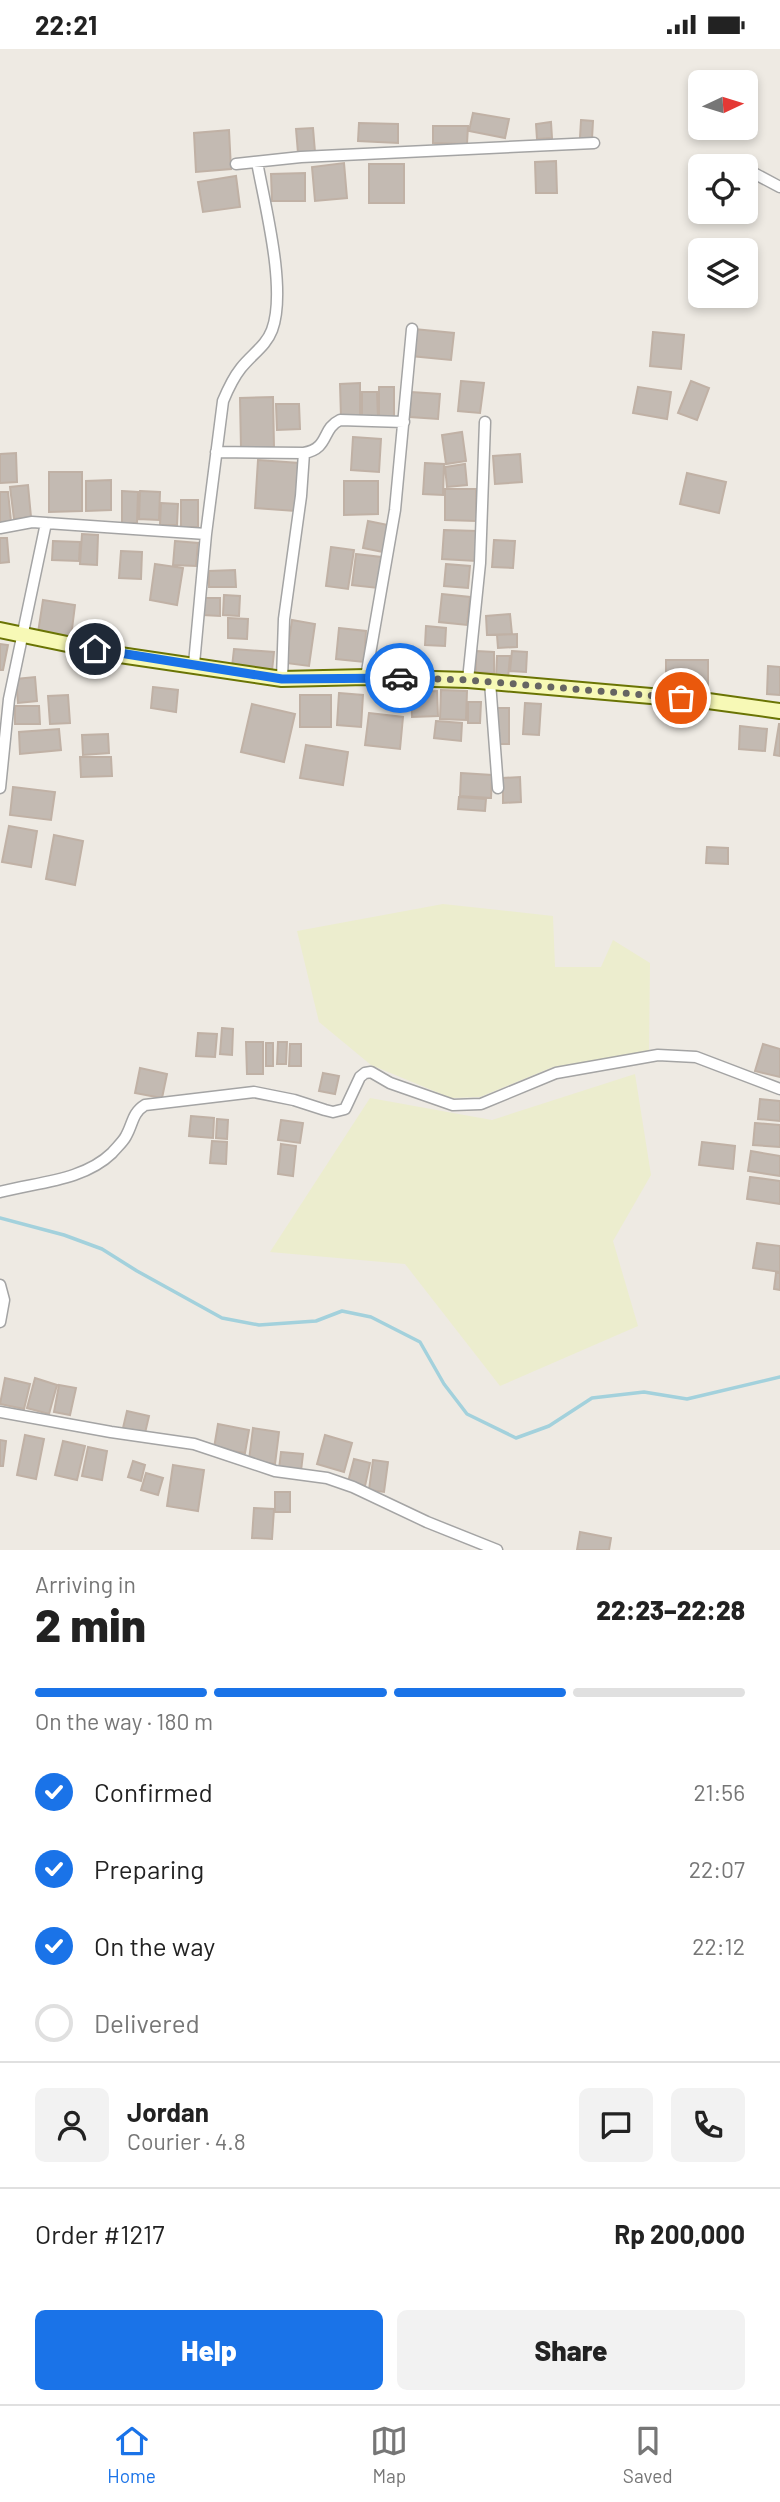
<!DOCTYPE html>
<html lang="en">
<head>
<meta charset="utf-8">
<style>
  body { margin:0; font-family:Barlow,sans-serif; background:#f2f2f2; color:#222; height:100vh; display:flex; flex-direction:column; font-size:26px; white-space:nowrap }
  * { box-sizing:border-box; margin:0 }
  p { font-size:23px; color:#767676 }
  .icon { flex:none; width:38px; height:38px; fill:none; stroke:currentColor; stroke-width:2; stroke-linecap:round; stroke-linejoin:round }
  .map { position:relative; height:1501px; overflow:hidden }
  .sheet { display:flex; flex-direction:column; background:#fff; flex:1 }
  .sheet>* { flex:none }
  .needle { width:46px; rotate:86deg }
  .tools { position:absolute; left:688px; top:21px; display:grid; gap:14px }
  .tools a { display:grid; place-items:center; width:70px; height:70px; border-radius:10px; background:#fff; box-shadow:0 4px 10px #0003; font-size:35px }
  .pin { position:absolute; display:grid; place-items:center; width:60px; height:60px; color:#fff; margin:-30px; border:4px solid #fff; border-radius:50%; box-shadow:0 2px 7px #0007 }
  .courier { position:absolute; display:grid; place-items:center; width:70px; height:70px; margin:-35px; border:5px solid #1a73e8; border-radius:50%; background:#fff; color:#222; box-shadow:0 2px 9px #0007 }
  .overview em { font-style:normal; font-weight:800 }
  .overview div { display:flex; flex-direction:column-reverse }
  .overview { display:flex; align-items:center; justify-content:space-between; height:119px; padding:0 35px }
  h1 { font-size:46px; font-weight:800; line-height:52px }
  .bar { display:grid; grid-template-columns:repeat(4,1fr); gap:10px 7px; align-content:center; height:84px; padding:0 35px }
  .bar i { height:9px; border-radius:5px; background:#e0e0e0 }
  .bar .selected { background:#1a73e8 }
  .bar p { grid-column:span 4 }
  .line { display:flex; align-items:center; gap:18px; padding:0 35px; border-top:2px solid #e0e0e0 }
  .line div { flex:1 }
  .round { display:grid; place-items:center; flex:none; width:74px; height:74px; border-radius:10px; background:#f2f2f2 }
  ol { padding:0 35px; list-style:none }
  li { display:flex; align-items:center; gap:21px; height:77px }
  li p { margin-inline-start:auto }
  li .icon { padding:7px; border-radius:50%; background:#1a73e8; color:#fff; stroke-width:4 }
  li:last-child { color:#767676 }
  li i { width:38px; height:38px; border:4px solid #e0e0e0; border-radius:50% }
  .primary-button { display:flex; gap:14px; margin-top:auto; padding:14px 35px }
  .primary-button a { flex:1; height:80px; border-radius:10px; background:#1a73e8; color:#fff; font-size:28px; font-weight:800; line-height:80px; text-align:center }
  .primary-button a+a { background:#f2f2f2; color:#222 }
  .status { display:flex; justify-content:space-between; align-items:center; height:49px; padding:0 35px; background:#fff; direction:ltr }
  .status svg { height:19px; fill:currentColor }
  .dock { display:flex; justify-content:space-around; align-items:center; height:98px; border-top:2px solid #e0e0e0; background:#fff; font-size:19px; color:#767676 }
  .dock a { display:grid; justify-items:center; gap:4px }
  .dock .selected { color:#1a73e8 }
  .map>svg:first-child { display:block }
  .farmland { fill:#ecedce }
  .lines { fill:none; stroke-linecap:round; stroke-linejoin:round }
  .stream { stroke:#a3d1dc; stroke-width:3.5 }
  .building { fill:#c3bab2; stroke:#c0b1a5; stroke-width:2 }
  .street-casing { stroke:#a4a4a4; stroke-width:13 }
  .secondary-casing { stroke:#6a7404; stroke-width:18 }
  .street { stroke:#fff; stroke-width:10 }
  .secondary { stroke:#f7f9b6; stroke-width:14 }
  .done { stroke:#666562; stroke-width:7; stroke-dasharray:0 12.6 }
  .route { stroke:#1a73e8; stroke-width:9 }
</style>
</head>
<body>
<div class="status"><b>22:21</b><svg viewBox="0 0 49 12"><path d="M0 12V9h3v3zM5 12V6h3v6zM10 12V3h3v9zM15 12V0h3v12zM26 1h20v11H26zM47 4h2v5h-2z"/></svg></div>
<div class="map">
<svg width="780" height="1501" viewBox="0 0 780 1501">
  <rect width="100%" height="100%" fill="#eeeae3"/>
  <path class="farmland" d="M443 855 553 867 555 918H601L613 891 650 914 649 1003 553 1018 480 1048 451 1049 371 1016 319 973 297 882Z
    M635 1025 651 1126 613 1192 638 1277 500 1337 405 1215 270 1203 370 1049 492 1071Z"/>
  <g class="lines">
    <path class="stream" d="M0 1169 64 1186 102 1200 137 1222 222 1269 259 1276 316 1272 342 1262 371 1268 420 1293 444 1335 467 1365 516 1389 549 1377 592 1349 644 1343 687 1350 780 1328"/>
  </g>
  <path class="building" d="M473 64 509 70 505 89 469 82Z
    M581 71 593 72 592 90 580 89Z
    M551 73 552 89 537 90 536 75Z
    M359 74 398 75V94L358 92Z
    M433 77H468L467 95 433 94Z
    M313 79 315 103 298 104 296 80Z
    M229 81 231 120 196 123 194 84Z
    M556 112 557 144H536L535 113Z
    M344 114 347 149 315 152 312 118Z
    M369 115H404V154H369Z
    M305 124V152H272L271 125Z
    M236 127 240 158 203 163 198 133Z
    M414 280 454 284 451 311 411 307Z
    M653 283 684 286 681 320 650 317Z
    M461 332 484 334 480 364 458 362Z
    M691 332 709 339 697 371 678 364Z
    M360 334V368H341L340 335Z
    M379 338H394V368H379Z
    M638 338 671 343 667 370 633 364Z
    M362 343H377L378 369H362Z
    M411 343 440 345 438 370 410 368Z
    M273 348 274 398 241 399 240 349Z
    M276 355H299L300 380 277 381Z
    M462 383 466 412 446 415 442 386Z
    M353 388 381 390 379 423 351 421Z
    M16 404 17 433 0 434V405Z
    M520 405 522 433 495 435 493 407Z
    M258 411 299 414 295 462 255 459Z
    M425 414 444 415 443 446 423 445Z
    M465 415 467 436 447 438 445 418Z
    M49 423H82V462L49 463Z
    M687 424 726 433 719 464 680 455Z
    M111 431V461L86 462V432Z
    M344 432H378V465L344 466Z
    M28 436 31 468 14 470 10 438Z
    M445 440H476V472L445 471Z
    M122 442 138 443 137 474H122Z
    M140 442 160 443 159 471 139 470Z
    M0 443H8L11 472 0 473Z
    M181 451H198V478H181Z
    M161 454 178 455 177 476H160Z
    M368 472 388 476 383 503 363 499Z
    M444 481 477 482 476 512 442 510Z
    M82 485 98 486 97 516 80 515Z
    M0 489H7L9 513 0 514Z
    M494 491 515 492 513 519 492 518Z
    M53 492 80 493 79 512 52 511Z
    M175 492 198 494 196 517 173 516Z
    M331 498 354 501 348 540 326 537Z
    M121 502 142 503 141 530 119 529Z
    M356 505 381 508 378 539 352 536Z
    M155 515 183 519 177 556 150 551Z
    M446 515 470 517 468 539 444 537Z
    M235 521 236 538H209V522Z
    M442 545 470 548 467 576 439 573Z
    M224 546 240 547 239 567 223 566Z
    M203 549H220V567L203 566Z
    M43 551 75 556 71 588 38 584Z
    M510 565 512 585 487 586 486 567Z
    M228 569 248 570 247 590 228 589Z
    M292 571 315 575 309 617 286 614Z
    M426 577 446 579 445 597 425 596Z
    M339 579 366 582 364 613 336 610Z
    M517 585V598L498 599 497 586Z
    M0 595 8 596 3 621H0Z
    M234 600 274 603 272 622 232 618Z
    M476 602 494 603V624L476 623Z
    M512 602 527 603 526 623 510 622Z
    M497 607H510L508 629 496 628Z
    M666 611H708V639L666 638Z
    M768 617 780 618V646L767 645Z
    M35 628 37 652 18 654 16 630Z
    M153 638 178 641 176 663 151 659Z
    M441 641 467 642 466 671 440 670Z
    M437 642 438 667 412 668 411 643Z
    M339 644 363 646 361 678 337 676Z
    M68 646 70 674 50 675 48 647Z
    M300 646H331V678H300Z
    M468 653H481L480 674H468Z
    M525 654 541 655 539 686 523 685Z
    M252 655 295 665 284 713 241 703Z
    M15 657H39L40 675H15Z
    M495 659H509V695H496Z
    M369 664 403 668 400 700 365 696Z
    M436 672 462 674 461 692 434 689Z
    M779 675H780V707L774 706Z
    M740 677 767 680 765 702 739 700Z
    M59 680 61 701 20 705 19 683Z
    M108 685 109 704 83 706 82 686Z
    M306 696 348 703 343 736 300 729Z
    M80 708H111L112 727 81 728Z
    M461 724 492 726 491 749 460 747Z
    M520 728 521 753 503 754V729Z
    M13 738 55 743 51 771 10 766Z
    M459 748 486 750 485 762 458 760Z
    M9 777 37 782 31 818 2 813Z
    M54 786 83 792 75 836 46 830Z
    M707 798 728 799V815L706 814Z
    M222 979 233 980 232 1006 220 1005Z
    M198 984 217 985 215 1008 196 1007Z
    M246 993H263V1025H247Z
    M278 993H287L286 1015H277Z
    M266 994H273V1017H266Z
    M290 995H301V1017H289Z
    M763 995 780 1000V1028L755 1022Z
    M140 1019 167 1025 162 1049 135 1044Z
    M323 1024 339 1027 335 1045 319 1042Z
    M760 1050 780 1052V1072L758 1070Z
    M191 1067 214 1069 213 1089 189 1087Z
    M217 1070 228 1071 227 1090 216 1089Z
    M281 1071 303 1074 300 1094 278 1091Z
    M755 1074 780 1076V1098L753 1096Z
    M212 1092 227 1093 226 1115 210 1114Z
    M702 1093 735 1097 733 1120 699 1116Z
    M281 1095 296 1097 293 1127 278 1125Z
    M751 1102 780 1107V1127L748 1122Z
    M750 1128 780 1132V1155L747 1150Z
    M757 1194 780 1197V1223L753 1219Z
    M776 1224H780V1241L774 1240Z
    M5 1329 30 1335 24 1360 0 1355Z
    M35 1329 57 1336 49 1365 27 1359Z
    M59 1336 76 1339 70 1366 54 1363Z
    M127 1362 149 1367 145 1384 123 1379Z
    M218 1375 249 1381 245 1404 214 1399Z
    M253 1379 279 1383 275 1415 249 1411Z
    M25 1386 44 1390 36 1430 17 1426Z
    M325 1386 352 1394 344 1423 317 1415Z
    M0 1391 6 1392 3 1417H0Z
    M63 1392 85 1397 77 1431 55 1426Z
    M88 1398 107 1402 102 1431 82 1427Z
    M281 1403 303 1405 301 1422 279 1420Z
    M354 1410 370 1414 365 1437 348 1433Z
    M373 1411 388 1413 384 1443 369 1441Z
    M133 1412 145 1416 141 1432 128 1428Z
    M173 1416 204 1421 198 1462 167 1457Z
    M146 1424 163 1429 158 1446 141 1441Z
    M275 1443H290V1463H275Z
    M254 1459 274 1460 272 1490 252 1489Z
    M580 1483 611 1489 609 1501H577Z"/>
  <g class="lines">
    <g class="street-casing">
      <path id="street" d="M236 115 301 108 594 94
        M746 120 780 138
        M216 403 304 404C330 399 321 380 340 371L404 373
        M0 479 32 473 206 485
        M194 615 206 485 223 352C228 340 233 329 241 319 252 305 266 297 272 281 287 241 265 157 257 113
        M366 628 395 461 412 280
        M282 630 284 570 301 447 304 404
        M468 631 480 514 485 373
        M490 633 498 739
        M0 739 9 650 46 474
        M0 1143C37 1133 83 1132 112 1104 116 1099 123 1093 126 1087 133 1075 132 1064 145 1056L254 1043 294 1051 325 1061 333 1063 345 1060 360 1028 365 1024 371 1023 390 1034 453 1056 481 1055 556 1024 658 1006 696 1008 780 1040
        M0 1236 4 1251 0 1273
        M0 1363 111 1383 194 1395 275 1422 327 1429 353 1438 427 1473 497 1501"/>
    </g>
    <g class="secondary-casing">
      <path id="secondary" d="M0 581 120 606 282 630 366 628 468 631 708 652 780 662"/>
    </g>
    <use href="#street" class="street"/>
    <use href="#secondary" class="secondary"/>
  </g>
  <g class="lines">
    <path class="done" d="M400 629 468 631 681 649"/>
    <path class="route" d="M95 600 282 630 400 629"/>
  </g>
</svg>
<div class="tools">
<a><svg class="needle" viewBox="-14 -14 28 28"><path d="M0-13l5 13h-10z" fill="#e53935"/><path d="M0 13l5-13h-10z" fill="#767676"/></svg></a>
<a><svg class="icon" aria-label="locate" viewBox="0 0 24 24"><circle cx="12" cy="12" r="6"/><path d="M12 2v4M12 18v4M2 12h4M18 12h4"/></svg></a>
<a><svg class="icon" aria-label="layers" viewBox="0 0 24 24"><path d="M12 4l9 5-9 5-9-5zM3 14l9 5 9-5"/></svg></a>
</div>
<div class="pin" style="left:681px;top:649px;background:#ea580c"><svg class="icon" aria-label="bag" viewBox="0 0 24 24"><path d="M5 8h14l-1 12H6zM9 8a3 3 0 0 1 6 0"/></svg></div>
<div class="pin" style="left:95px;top:600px;background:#1f2937"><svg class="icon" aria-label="home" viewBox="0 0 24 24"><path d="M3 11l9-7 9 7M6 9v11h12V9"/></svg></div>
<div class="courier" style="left:400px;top:629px"><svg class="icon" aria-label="car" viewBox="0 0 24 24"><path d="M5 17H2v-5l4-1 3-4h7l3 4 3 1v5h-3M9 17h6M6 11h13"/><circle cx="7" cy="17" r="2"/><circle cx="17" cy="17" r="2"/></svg></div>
</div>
<section class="sheet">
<div class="overview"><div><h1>2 min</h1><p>Arriving in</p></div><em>22:23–22:28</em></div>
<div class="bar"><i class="selected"></i><i class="selected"></i><i class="selected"></i><i></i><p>On the way · 180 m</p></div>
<ol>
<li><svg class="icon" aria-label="check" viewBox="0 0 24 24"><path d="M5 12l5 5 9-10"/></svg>Confirmed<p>21:56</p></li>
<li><svg class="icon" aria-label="check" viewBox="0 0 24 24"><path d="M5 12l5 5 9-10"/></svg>Preparing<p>22:07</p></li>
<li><svg class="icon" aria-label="check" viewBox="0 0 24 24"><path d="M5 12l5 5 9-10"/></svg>On the way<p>22:12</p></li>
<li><i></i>Delivered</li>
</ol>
<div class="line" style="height:126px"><a class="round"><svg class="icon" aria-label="person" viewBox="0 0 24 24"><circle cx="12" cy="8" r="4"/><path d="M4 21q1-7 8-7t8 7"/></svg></a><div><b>Jordan</b><p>Courier · 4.8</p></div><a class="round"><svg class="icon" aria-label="chat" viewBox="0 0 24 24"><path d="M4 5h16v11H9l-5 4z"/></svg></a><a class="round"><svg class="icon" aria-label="phone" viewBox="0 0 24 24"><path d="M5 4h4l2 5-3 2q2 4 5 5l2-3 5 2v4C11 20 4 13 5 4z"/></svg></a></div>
<div class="line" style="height:91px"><div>Order #1217</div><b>Rp 200,000</b></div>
<div class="primary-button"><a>Help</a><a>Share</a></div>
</section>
<nav class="dock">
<a class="selected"><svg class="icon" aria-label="home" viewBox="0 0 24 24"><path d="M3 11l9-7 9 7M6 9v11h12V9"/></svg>Home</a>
<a><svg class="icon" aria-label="map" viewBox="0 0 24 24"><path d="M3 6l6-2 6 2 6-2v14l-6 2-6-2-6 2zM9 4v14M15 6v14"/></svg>Map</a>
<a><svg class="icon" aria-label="saved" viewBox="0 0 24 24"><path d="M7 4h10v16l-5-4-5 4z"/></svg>Saved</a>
</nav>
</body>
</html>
